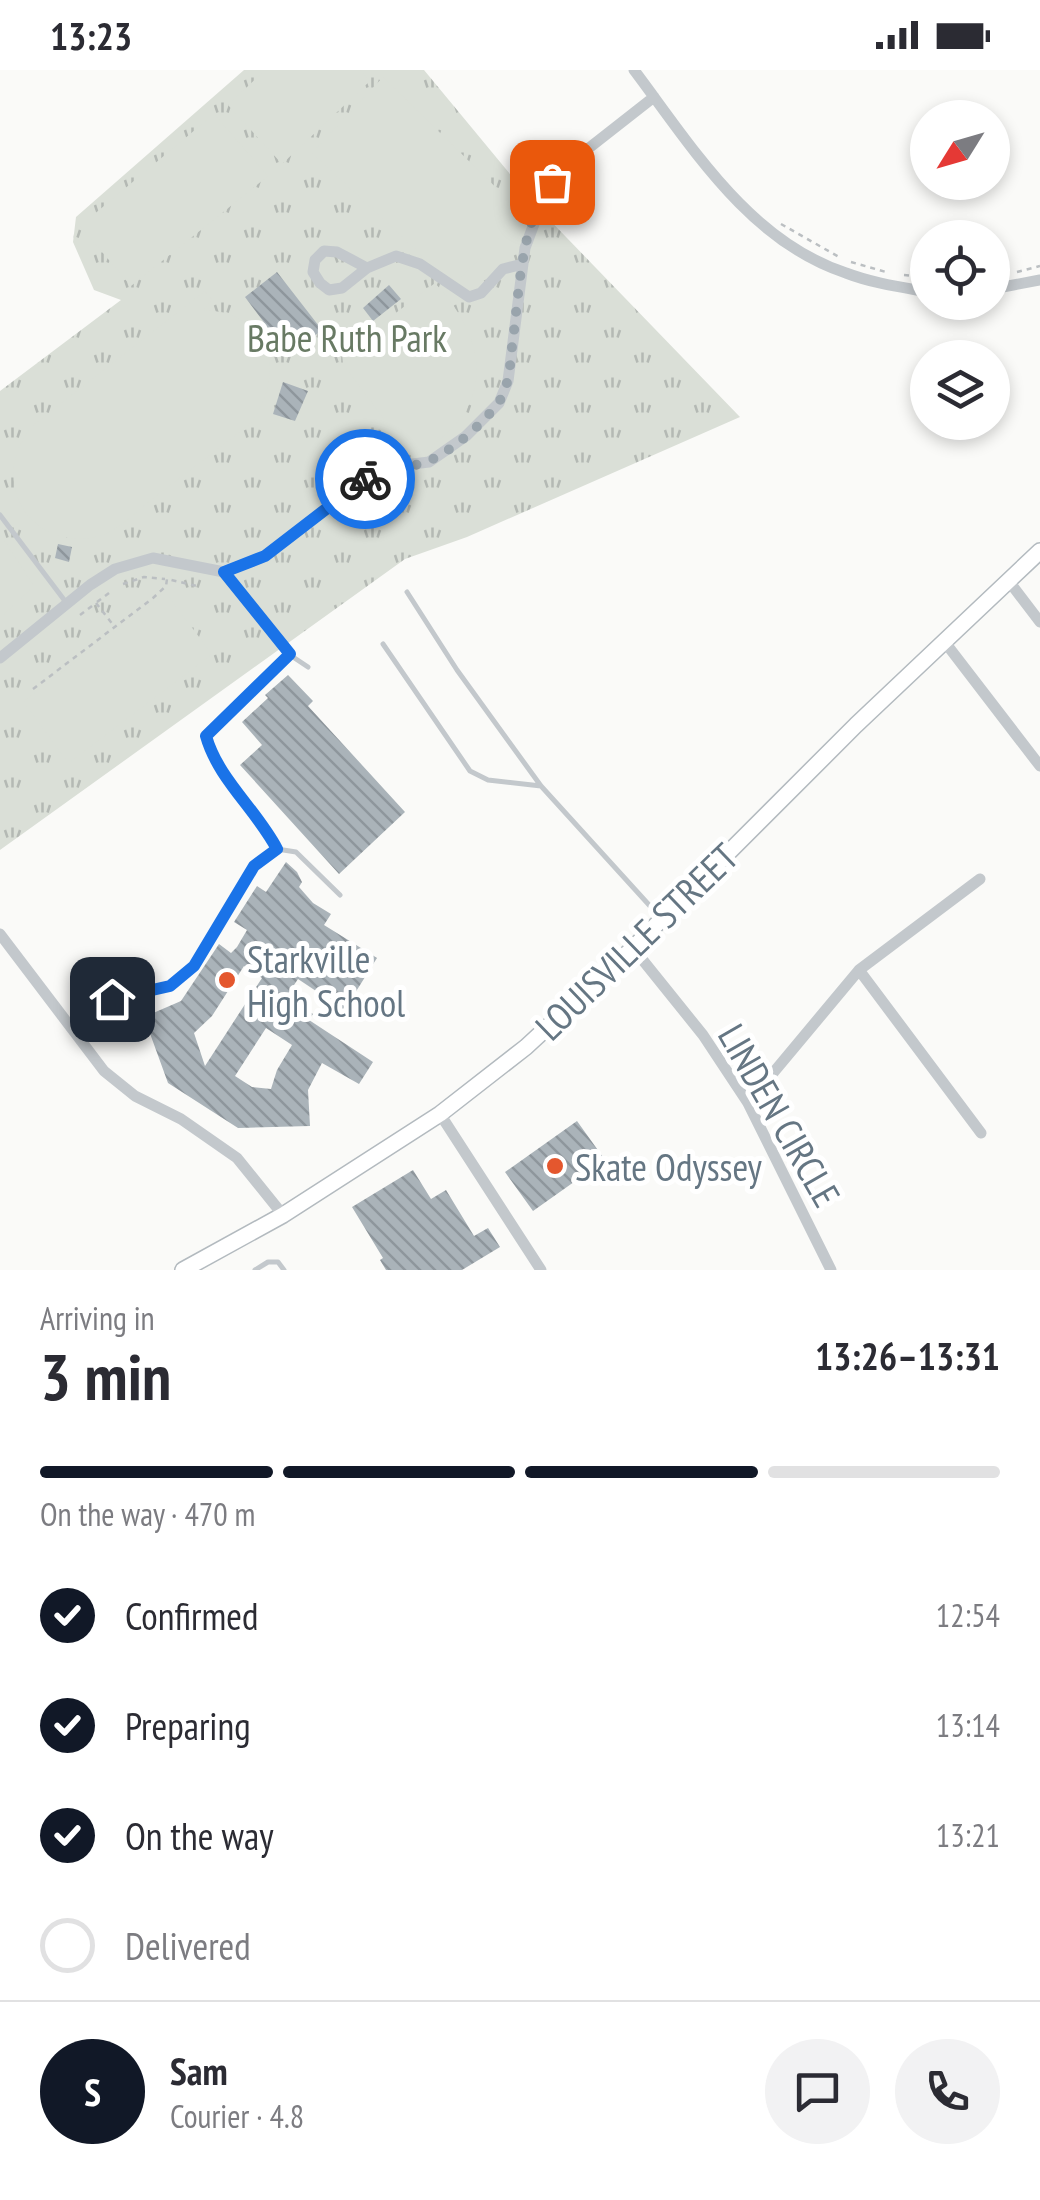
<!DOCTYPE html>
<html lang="en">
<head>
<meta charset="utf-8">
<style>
  body { margin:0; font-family:"PT Sans Narrow",sans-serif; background:#f2f2f3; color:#2b2b33; height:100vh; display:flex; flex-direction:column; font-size:38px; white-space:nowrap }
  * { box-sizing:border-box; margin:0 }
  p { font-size:32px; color:#7c7c81 }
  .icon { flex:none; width:55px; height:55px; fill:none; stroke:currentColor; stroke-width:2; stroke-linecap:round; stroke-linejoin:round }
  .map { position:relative; height:1200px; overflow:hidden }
  .panel { display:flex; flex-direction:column; background:#fff; flex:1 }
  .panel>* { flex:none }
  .needle { width:65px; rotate:233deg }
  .controls { position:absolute; left:910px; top:30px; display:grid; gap:20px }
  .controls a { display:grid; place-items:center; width:100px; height:100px; border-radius:50%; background:#fff; box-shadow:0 5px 15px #0003; font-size:50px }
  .pin { position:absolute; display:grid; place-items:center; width:85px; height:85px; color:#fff; margin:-42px; border-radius:20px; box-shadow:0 5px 15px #0006 }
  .courier { position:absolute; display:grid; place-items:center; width:100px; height:100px; margin:-50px; border:8px solid #1a73e8; border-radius:50%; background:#fff; color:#222; box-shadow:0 2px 12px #0007 }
  .headline em { font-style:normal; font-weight:600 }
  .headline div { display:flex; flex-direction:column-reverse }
  .headline { display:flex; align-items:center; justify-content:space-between; height:170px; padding:0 40px }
  h1 { font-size:65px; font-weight:600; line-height:75px }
  .bar { display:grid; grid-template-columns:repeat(4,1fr); gap:15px 10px; align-content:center; height:120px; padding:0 40px }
  .bar i { height:12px; border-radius:8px; background:#e1e1e2 }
  .bar .selected { background:#111827 }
  .bar p { grid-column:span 4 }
  .line { display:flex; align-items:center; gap:25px; padding:0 40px; border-top:2px solid #e1e1e2 }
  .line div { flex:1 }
  .round { display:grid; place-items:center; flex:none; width:105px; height:105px; border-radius:52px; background:#f2f2f3 }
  ol { padding:0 40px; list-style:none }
  li { display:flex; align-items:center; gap:30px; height:110px }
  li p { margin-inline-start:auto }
  li .icon { padding:10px; border-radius:50%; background:#111827; color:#fff; stroke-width:4 }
  li:last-child { color:#7c7c81 }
  li i { width:55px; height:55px; border:5px solid #e1e1e2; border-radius:50% }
  .status { display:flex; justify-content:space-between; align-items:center; height:70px; padding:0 50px; background:#fff; direction:ltr }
  .status svg { height:28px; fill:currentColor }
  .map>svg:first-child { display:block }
  .park { fill:url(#park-tufts) }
  .pitch { fill:#dadfd7 }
  .building { fill:url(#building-back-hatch); fill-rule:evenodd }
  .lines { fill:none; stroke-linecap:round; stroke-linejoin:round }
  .secondary-casing { stroke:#b3babf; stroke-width:18 }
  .path { stroke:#bbbfc2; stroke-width:2.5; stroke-dasharray:5 5; stroke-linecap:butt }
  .service { stroke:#c3c8cc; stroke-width:5 }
  .minor { stroke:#c3c8cc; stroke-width:11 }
  .secondary { stroke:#fff; stroke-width:15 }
  .done { stroke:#99a4ac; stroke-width:10; stroke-dasharray:0 18 }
  .route { stroke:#1a73e8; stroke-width:12 }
  .poi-dot { fill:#e4572e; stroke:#fff; stroke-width:4 }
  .labels { text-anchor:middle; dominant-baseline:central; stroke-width:10; stroke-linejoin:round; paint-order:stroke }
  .park-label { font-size:38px; fill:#687a64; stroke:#fff }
  .street-label { font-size:38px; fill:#657683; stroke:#fff }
  .poi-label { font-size:38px; fill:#657683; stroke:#fff; text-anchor:start }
</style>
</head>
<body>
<div class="status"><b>13:23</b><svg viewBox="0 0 49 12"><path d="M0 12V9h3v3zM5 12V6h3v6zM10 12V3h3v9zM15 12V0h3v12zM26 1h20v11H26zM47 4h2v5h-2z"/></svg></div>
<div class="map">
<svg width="1040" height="1200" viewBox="0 0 1040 1200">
  <defs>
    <pattern id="park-tufts" width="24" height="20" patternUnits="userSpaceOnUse" patternTransform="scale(2.5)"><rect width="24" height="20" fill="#dadfd7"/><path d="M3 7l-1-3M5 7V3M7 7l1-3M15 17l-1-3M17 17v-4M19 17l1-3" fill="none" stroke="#b4b9b4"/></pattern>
    <pattern id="building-back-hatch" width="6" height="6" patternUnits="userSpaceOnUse" patternTransform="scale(2.5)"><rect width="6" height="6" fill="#aab3b9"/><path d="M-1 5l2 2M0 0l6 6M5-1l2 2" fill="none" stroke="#8e969c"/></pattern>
  </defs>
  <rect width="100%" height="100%" fill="#fafaf8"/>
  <path class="park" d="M244 0H424L538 138 740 347 467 467 405 489 0 780V321L121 230 94 220 73 172 76 147Z"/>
  <path class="pitch" d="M265 0H360L370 11 282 94 228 35Z
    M383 7 523 144 454 215 312 83Z
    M214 44 268 106 131 216 80 156Z
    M435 213C493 275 495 345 412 387L343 294 342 284Z
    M205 221 212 230 203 240C271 242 287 303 251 353 218 379 185 404 152 429 137 441 120 459 102 465 69 477 30 461 18 428 8 401 15 378 32 356Z
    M0 464 34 516 0 548Z
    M165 522 212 584 69 693 23 632Z"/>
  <path class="building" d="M277 202 322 260 289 286 245 227Z
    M389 215 401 229 373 251 363 238Z
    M283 312 308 321 295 351 273 344Z
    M58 474 72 477 69 492 55 488Z
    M288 605 313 631 308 636 405 742 339 804 240 695 262 675 242 652 268 628 265 625Z
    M286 792 297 802 302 812 299 817 313 833 331 844 324 855 377 888 355 923 360 926 349 943 298 909 286 927 313 944 309 950 373 992 359 1014 322 993 308 1020 310 1056 238 1058 168 1013 144 947 181 931 219 874 231 883 237 877 247 860 234 852 257 816 266 822ZM244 896 262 908 205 996 194 963 212 946ZM266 958 292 975 277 1000 271 1019 252 1017 235 1006Z
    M577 1051 605 1090 533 1141 505 1102Z
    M413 1100 431 1129 446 1120 474 1166 488 1158 500 1177 462 1200H386L380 1190 383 1188 352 1137Z"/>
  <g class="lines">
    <g class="secondary-casing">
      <path id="secondary" d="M183 1200 283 1145 440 1044 526 977 633 878 856 655 1040 481"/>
    </g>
    <path class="path" d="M781 154 839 187
      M851 192 886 202
      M1017 202 1040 196
      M904 205 928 207
      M123 514 144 507 165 509
      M97 532 113 520
      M80 545 96 533 114 556
      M33 619 153 528 166 516 167 509 197 516"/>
    <path class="service" d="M0 445 65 531
      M226 504 290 585
      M407 522 457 600 541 716 660 847
      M383 574 470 701 488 710 541 716
      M277 779C256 739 219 709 206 666L290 585 308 597
      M72 959 113 929 170 916 194 896 254 796 277 779 296 782 340 825
      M255 1200 268 1192H278L284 1200"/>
    <path class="minor" d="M634 0C692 77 749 171 846 203 872 213 900 217 928 222
      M367 198 342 218 329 220 320 213 313 202 315 190 324 181 337 182 367 198 396 186 420 194 469 227 481 223 503 199 523 194
      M992 219 1040 210
      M1008 510 1040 552
      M944 571 1040 696
      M0 588 90 515 115 499 153 488 224 502 265 486 372 404 396 396 429 392 466 366 499 333 508 311 525 178 547 119 566 96 654 27
      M0 864 104 1001 135 1026 181 1049 237 1088 283 1145
      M633 878 703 965 748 1033 831 1200
      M859 900 981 1063
      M748 1033 859 900 980 809
      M440 1044 541 1200"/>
    <use href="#secondary" class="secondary"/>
  </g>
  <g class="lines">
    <path class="done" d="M365 409C385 394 410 400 431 390 454 379 480 356 496 336 509 320 510 296 512 277 519 228 520 151 552 112"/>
    <path class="route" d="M112 929 170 916 194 896 254 796 277 779C256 739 218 709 206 666L290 584 224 502 265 486 365 409"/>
  </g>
  <g class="poi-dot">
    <circle cx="227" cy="910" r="10"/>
    <circle cx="555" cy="1096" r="10"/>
  </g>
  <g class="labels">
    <g class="park-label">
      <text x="347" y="267">Babe Ruth Park</text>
    </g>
    <g class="street-label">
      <text transform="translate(636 871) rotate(-44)">LOUISVILLE STREET</text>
      <text transform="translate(780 1045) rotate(60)">LINDEN CIRCLE</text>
    </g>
    <g class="poi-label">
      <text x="247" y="888">Starkville<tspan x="247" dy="44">High School</tspan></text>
      <text x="575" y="1096">Skate Odyssey</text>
    </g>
  </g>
</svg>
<div class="controls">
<a><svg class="needle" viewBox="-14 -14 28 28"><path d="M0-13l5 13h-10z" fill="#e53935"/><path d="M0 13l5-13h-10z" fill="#7c7c81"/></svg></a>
<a><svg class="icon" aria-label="locate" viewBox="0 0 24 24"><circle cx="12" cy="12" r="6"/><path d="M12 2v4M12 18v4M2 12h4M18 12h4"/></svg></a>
<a><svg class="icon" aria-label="layers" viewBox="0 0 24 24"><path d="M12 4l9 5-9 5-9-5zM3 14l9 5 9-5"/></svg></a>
</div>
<div class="pin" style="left:552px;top:112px;background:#ea580c"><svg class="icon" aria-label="bag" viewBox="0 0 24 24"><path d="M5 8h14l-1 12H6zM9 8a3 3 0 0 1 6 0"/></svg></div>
<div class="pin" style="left:112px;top:929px;background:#1f2937"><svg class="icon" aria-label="home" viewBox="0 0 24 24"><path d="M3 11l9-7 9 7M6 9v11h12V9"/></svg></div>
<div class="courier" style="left:365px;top:409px"><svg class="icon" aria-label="bike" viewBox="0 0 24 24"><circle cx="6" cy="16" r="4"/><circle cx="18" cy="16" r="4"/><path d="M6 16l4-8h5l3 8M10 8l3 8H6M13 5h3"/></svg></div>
</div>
<section class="panel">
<div class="headline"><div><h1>3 min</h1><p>Arriving in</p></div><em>13:26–13:31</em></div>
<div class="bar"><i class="selected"></i><i class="selected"></i><i class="selected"></i><i></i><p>On the way · 470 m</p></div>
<ol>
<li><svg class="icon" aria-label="check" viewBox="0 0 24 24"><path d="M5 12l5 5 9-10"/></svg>Confirmed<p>12:54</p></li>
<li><svg class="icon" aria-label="check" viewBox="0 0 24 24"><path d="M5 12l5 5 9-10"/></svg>Preparing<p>13:14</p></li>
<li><svg class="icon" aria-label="check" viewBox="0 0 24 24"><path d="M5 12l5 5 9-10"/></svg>On the way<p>13:21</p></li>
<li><i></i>Delivered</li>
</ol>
<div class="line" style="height:180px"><b class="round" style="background:#111827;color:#fff">S</b><div><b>Sam</b><p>Courier · 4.8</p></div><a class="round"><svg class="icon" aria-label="chat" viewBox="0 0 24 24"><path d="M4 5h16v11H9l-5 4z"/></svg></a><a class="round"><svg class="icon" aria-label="phone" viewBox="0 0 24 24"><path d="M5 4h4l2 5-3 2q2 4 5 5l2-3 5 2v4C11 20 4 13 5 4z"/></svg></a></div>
</section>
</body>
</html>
